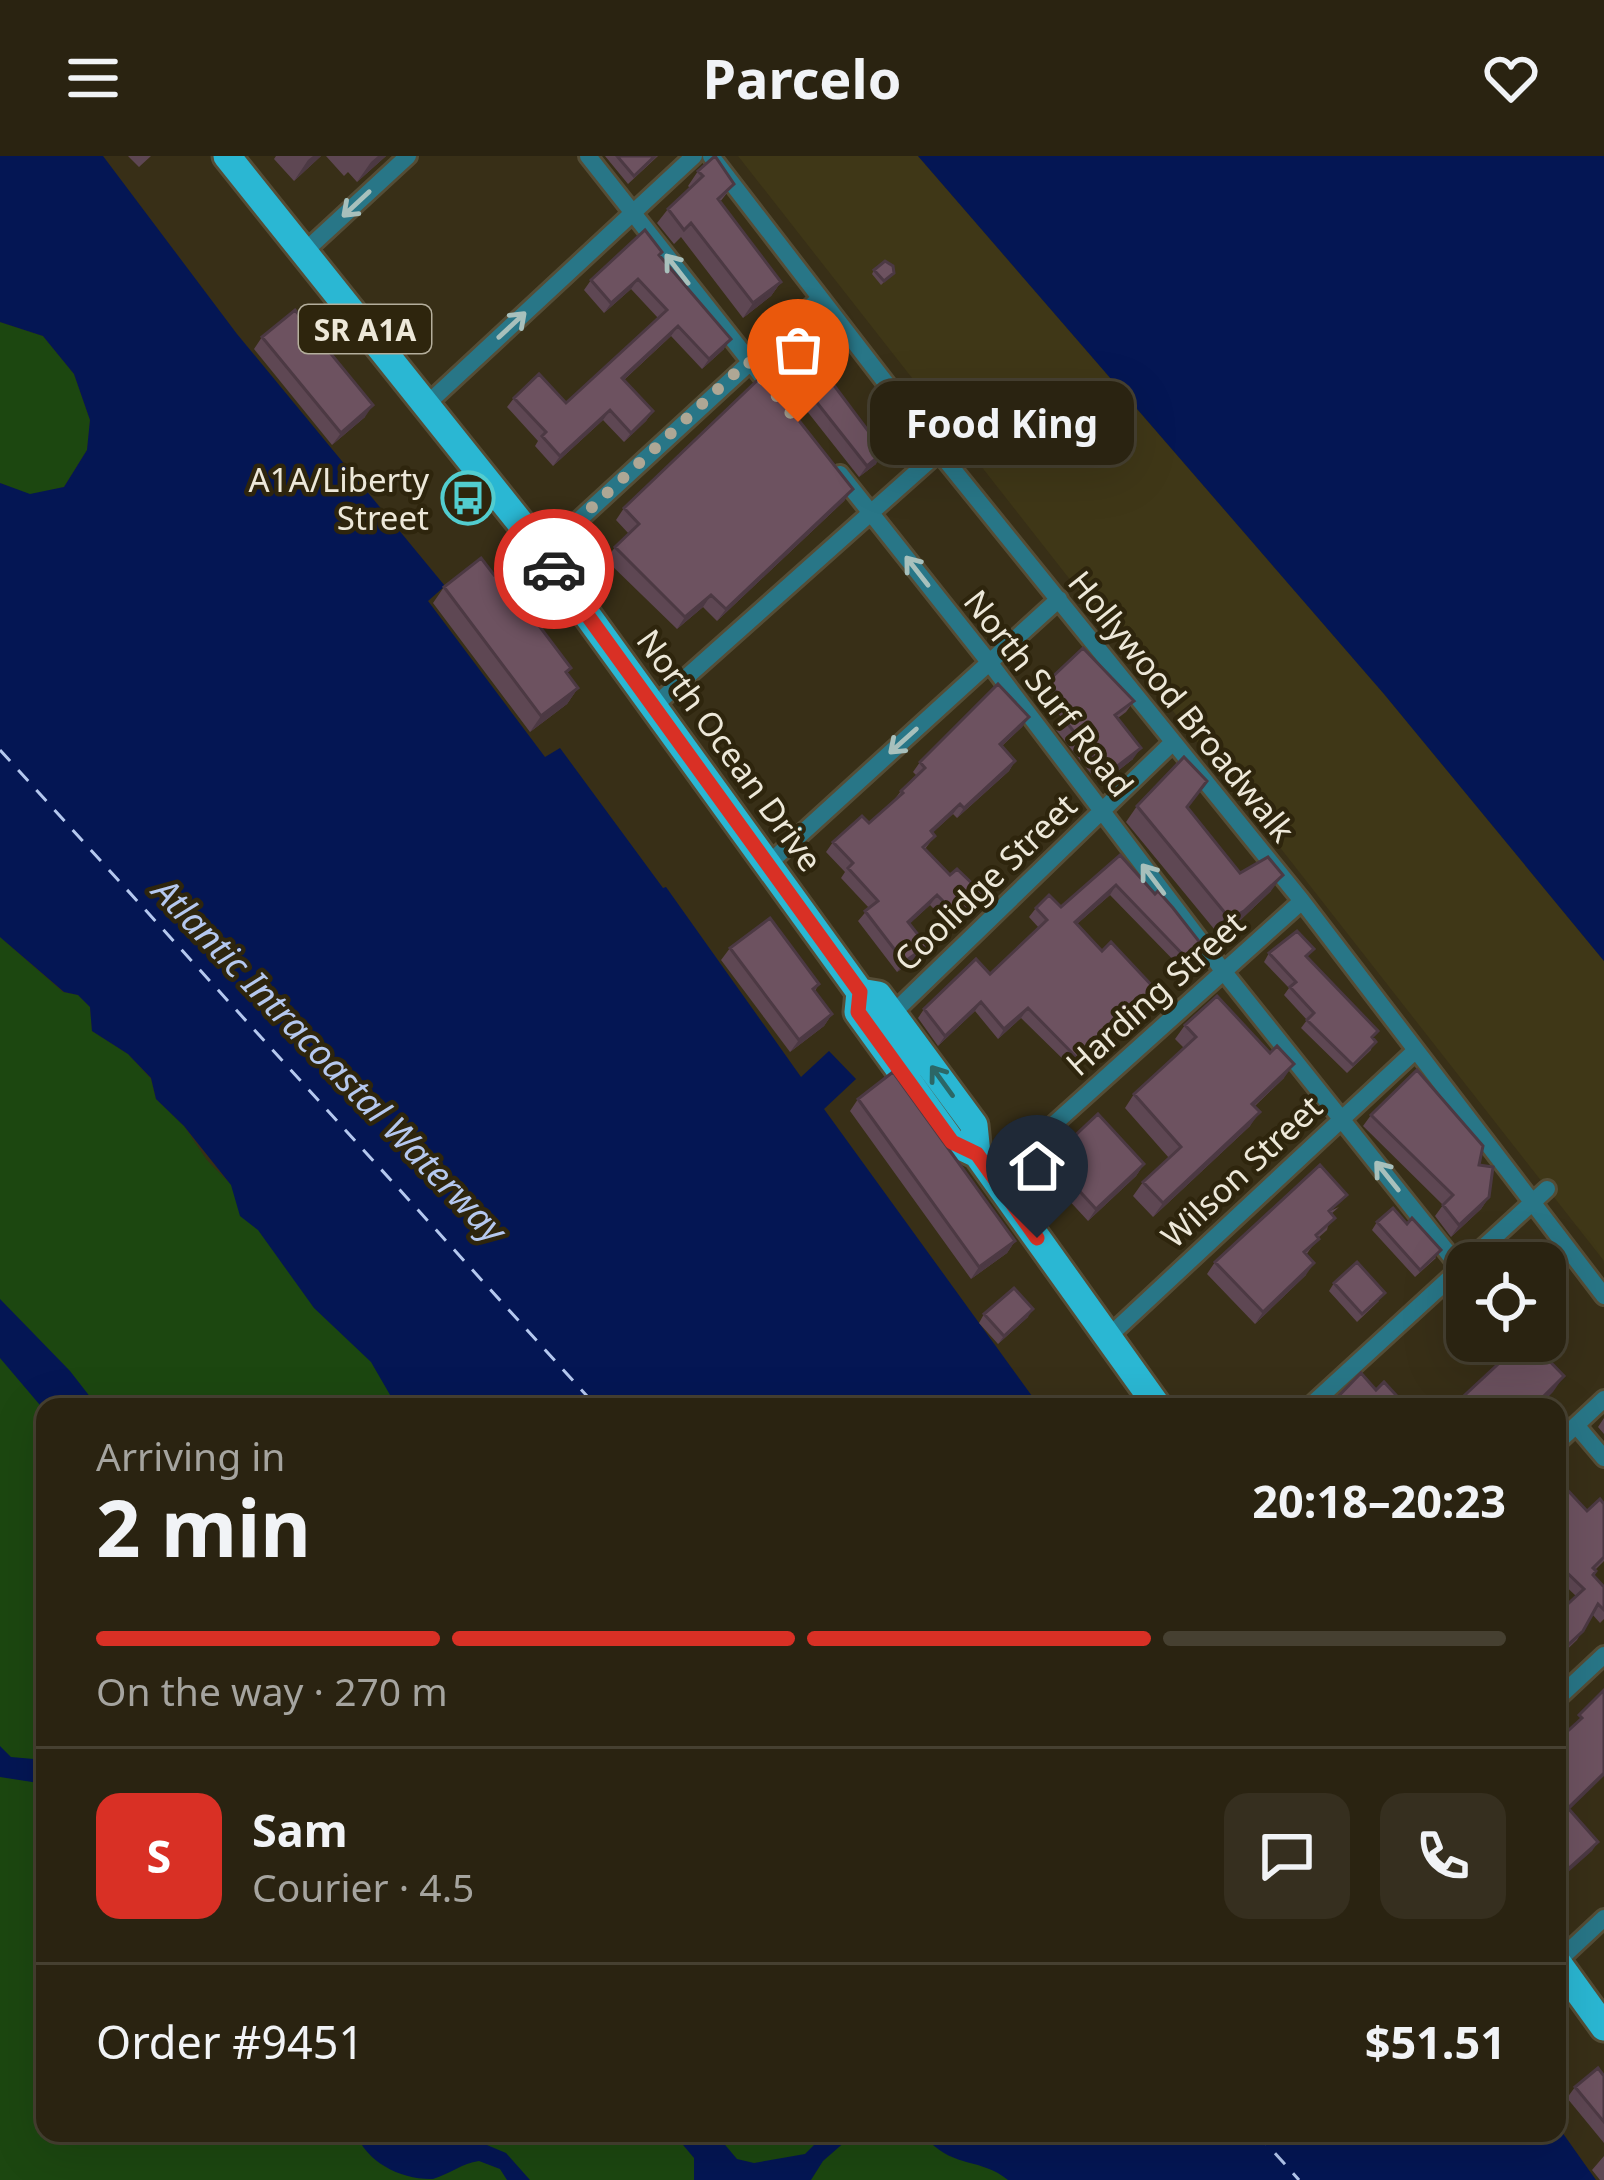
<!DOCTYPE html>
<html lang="en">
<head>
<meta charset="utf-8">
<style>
  body { margin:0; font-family:"Noto Sans",sans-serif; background:#362f1f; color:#f1f3f6; height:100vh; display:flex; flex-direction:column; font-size:45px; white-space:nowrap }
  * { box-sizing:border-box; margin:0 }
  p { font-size:39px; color:#a5a49f }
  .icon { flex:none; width:66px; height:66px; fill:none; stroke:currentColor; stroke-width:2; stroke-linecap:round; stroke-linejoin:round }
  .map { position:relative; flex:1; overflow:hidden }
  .sheet { position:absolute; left:36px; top:1242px; width:1530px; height:744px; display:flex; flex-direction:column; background:#2a2311; border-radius:24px; box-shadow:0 12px 48px #0002,0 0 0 3px #464031 }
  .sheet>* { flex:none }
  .buttons { position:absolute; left:1446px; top:1086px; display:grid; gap:24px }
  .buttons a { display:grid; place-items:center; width:120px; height:120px; border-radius:24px; background:#2a2311; box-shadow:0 12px 48px #0002,0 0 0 3px #464031; font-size:60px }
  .pin { position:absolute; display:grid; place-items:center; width:102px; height:102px; color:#fff; margin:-123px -51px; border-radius:50% 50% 50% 0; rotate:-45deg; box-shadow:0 0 12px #0007 }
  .pin .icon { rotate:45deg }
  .courier { position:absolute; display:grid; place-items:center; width:120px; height:120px; margin:-60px; border:9px solid #d93025; border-radius:50%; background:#fff; color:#222; box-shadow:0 3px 15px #0007 }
  .bubble { position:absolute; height:84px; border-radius:24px; background:#2a2311; box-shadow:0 12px 48px #0002,0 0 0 3px #464031; font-size:39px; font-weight:700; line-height:84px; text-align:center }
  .headline em { font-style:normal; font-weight:700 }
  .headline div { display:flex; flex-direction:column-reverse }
  .headline { display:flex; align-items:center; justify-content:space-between; height:204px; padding:0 60px }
  h1 { font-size:78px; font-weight:700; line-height:90px }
  .bar { display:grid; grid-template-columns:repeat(4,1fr); gap:18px 12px; align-content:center; height:144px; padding:0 60px }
  .bar i { height:15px; border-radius:9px; background:#464031 }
  .bar .current { background:#d93025 }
  .bar p { grid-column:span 4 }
  .line { display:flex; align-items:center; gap:30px; padding:0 60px; border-top:3px solid #464031 }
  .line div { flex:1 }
  .round { display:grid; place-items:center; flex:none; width:126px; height:126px; border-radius:24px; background:#362f1f }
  header { display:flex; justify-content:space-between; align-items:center; height:156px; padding:0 60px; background:#2a2311; font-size:54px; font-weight:700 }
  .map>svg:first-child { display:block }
  .green { fill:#1c4710 }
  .sand { fill:#3f3717 }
  .water { fill:#041654 }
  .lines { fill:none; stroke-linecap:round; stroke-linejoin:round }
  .ferry { stroke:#b5c8ef; stroke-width:3; stroke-dasharray:15 12; stroke-linecap:butt }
  .street-casing { stroke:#554d36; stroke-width:22 }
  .primary-casing { stroke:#554d36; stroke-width:33 }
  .street { stroke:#287687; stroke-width:16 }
  .primary { stroke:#2ab7d3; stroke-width:27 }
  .wall { fill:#5e4753 }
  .shaded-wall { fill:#4c3943 }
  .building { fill:#6d5260; stroke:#4c3943; stroke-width:3 }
  .oneway { stroke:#a8c0bc }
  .oneway2 { stroke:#2c6766 }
  .done { stroke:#aea795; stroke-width:12; stroke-dasharray:0 21.6 }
  .route { stroke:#d93025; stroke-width:15 }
  .labels { text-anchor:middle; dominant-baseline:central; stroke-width:9; stroke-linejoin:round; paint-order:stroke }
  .shield { fill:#2e250d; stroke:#b4ae9c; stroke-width:3 }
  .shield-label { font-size:30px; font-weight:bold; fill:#ede8d9 }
  .poi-label { font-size:33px; fill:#ede8d9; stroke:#2e250d; text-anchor:end }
  .street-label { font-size:33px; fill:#ede8d9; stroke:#2e250d }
  .water-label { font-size:36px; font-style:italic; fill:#b5c8ef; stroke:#2e250d }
</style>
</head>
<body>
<header><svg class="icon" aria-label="menu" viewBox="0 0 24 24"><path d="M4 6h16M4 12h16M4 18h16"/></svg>Parcelo<svg class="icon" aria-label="heart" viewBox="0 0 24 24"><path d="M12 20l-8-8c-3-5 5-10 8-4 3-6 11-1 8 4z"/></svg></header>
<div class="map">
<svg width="1604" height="2024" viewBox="0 0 1604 2024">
  <rect width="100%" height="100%" fill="#382f17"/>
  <path class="green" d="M0 166 43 180 74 218 90 264 87 294 64 331 30 339 0 327Z
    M0 781 63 836 78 839 90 851 92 875 128 898 151 923 156 943 184 970 207 1004 449 1251H45V1977H1120L1156 2024H0Z"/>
  <path class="sand" d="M738 0H918L1384 538 1604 805V1105Z"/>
  <path class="water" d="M0 0H103L237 178 445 430 428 445 545 601 560 592 663 732 666 731 801 921 829 895 856 923 824 953 1040 1251H397L371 1206 314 1152 258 1074 240 1060 231 1029 184 970 156 943 151 922 128 898 92 875 90 851 78 839 64 836 0 781V327L30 338 64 331 87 294 90 264 74 218 43 180 0 166Z
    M918 0H1604V805L1384 538Z
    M0 1143 70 1215 98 1251H45V1255L0 1202Z
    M0 1590 11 1601 45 1604V1628L0 1621Z
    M1557 1969 1596 2024H1008C981 2002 955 2012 929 1985V1977H1557Z
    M356 1977H472L475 1984 506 1997 530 2024H507L500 2013 479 2005C462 2007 450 2018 433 2023 401 2024 366 2006 356 1977Z
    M673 1977H715L737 2003 754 2007 805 1998 826 1977H855L823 2005 811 2024H694V2002Z"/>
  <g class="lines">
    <path class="ferry" d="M0 594 597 1251
      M1257 1977 1299 2024"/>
    <g class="street-casing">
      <path id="street" d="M588 0 775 237
        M711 0 939 296 1302 745 1604 1140
        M304 96 408 0
        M426 249 694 0
        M840 318 989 506 1224 816 1460 1112
        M543 397 819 143
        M654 550 939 296
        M767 709 1059 443
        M892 858 1172 587
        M994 1022 1302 745
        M1108 1181 1416 894
        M1309 1251 1547 1033
        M1576 1269 1604 1302
        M1557 1287 1604 1243
        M1557 1543 1604 1499
        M1557 1806 1604 1762"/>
    </g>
    <g class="primary-casing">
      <path id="primary" d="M227 0 522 369 860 836 858 856 952 986 977 998 1158 1251
        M860 836 878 839 974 969 977 998
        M1557 1806 1604 1871"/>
    </g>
    <use href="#street" class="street"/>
    <use href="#primary" class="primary"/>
  </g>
  <path class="wall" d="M128 0H151L139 11Z
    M276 0H321L294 25 274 3Z
    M326 0H386L357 26 348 16 344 20Z
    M605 0H658L628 28Z
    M698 15 734 28 720 46 781 126 771 140 743 162 681 81 674 88 657 67 668 53 690 32 688 30Z
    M659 100 724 193 702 213 671 180 624 224 653 255 646 265 624 286 603 264 553 310 535 290 538 285 507 251 514 242 566 247 658 162 631 133 604 157 584 134 591 124Z
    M874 114 894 117 881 129 872 118Z
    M262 181 365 261 332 289 254 193Z
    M792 215 876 308 859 321 784 226Z
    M853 333 844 345 717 465 703 451 677 473 606 404 615 391 629 378 616 364 624 352Z
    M444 431 571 512 567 518 578 532 567 548 530 576 433 447Z
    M1047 526 1134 545 1126 556 1118 562 1133 603 1100 629 1056 574 1064 564 1039 537Z
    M1029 561 1022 571 1002 590 1015 605 1009 615 957 662 953 658 932 677 935 680 925 693 976 748 951 770 930 749 909 768 920 800 897 816 858 765 869 752 841 722 845 716 826 696 833 686 869 667 894 644 901 635 917 620 913 616 920 606Z
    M1137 650 1188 651 1240 717 1271 735 1233 771 1219 779 1126 666Z
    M1120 699 1205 793 1198 803 1184 815 1110 739 1077 768 1148 843 1072 912 1021 862 998 883 975 855 938 890 918 862 924 853 990 818 1039 772 1029 761 1036 752 1061 751Z
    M730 792 819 828 815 835 832 858 824 870 790 896 721 804Z
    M1269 797 1308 802 1373 883 1371 894 1347 917 1301 872 1307 864 1284 839 1289 832 1264 806Z
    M1185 869 1284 922 1255 950 1250 970 1153 1061 1133 1040 1143 1026 1169 1002 1125 952 1134 938 1184 892 1175 883Z
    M858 943 1015 1085 1007 1097 971 1123 850 955Z
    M1371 959 1479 1009 1489 1041 1481 1053 1451 1081 1435 1060 1443 1049 1363 970Z
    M1050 1003 1144 1008 1136 1020 1088 1065 1042 1015Z
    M1339 1051 1331 1058 1327 1074 1318 1082 1306 1099V1119L1255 1168 1207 1118 1215 1106Z
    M1377 1066 1407 1068 1436 1102 1415 1121 1372 1074Z
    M1334 1127 1379 1145 1357 1166 1329 1135Z
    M984 1158 1028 1161 998 1188 979 1167Z
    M1604 1262V1278L1598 1271Z
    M1557 1330 1587 1355 1604 1348V1405L1595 1414 1593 1419 1604 1431V1463L1600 1467 1592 1458 1577 1484 1557 1503V1458L1576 1440 1557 1422Z
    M1604 1920V1987L1567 1942 1575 1931Z
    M1604 2000V2024H1600L1592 2014Z"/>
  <path class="shaded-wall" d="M313 0H321L294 25 308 4Z
    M378 0H386L357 26 371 6Z
    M638 123 631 133 604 157 611 147Z
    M781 126 771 140 743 162 753 147Z
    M678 170 671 180 615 232 622 222Z
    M731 183 724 193 702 213 709 203Z
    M373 249 365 261 332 289 341 277Z
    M610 254 603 264 553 310 560 300Z
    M653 255 646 265 624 286 631 277Z
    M884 296 876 308 859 321 867 310Z
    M853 333 844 345 717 465 726 453Z
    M711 439 703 451 677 473 685 461Z
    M578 532 567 548 530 576 541 560Z
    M1029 561 1022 571 993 598 1000 588Z
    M1141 592 1133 603 1100 629 1107 618Z
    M1015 605 1009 615 957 662 964 652Z
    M960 648 953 658 924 685 931 675Z
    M1283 719 1271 735 1233 771 1219 779 1230 763Z
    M1116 729 1110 739 1068 776 1075 766Z
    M983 738 976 748 951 770 958 760Z
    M937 739 930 749 901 776 908 766Z
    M927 790 920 800 897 816 904 806Z
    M1155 833 1148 843 1072 912 1078 903Z
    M981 846 975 855 938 890 945 880Z
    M1028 852 1021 862 998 883 1004 873Z
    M832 858 824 870 790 896 799 884Z
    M1294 908 1284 922 1242 961 1252 948Z
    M1260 956 1250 970 1153 1061 1163 1047Z
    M1144 1008 1136 1020 1088 1065 1096 1053Z
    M1489 1041 1481 1053 1451 1081 1459 1069Z
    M1015 1085 1007 1097 971 1123 979 1111Z
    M1314 1107 1306 1119 1255 1168 1263 1156Z
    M1033 1153 1028 1161 998 1188 1004 1180Z
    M1564 1220 1553 1236 1538 1251 1543 1241Z
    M1604 1617V1620L1562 1661 1568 1652Z
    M1598 1686 1592 1695 1557 1726 1559 1721Z"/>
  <path class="building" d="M617 0H655L634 20Z
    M715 0 734 28 718 43 781 126 753 147 691 67 684 74 668 53 703 20 698 15Z
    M645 74 662 96 659 99 731 183 709 203 678 170 622 222 653 255 631 277 610 254 560 300 542 280 546 276 514 242 539 218 566 247 667 154 638 123 611 147 591 124Z
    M885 105 893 110 894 117 884 125 874 114Z
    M295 154 373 249 341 277 262 181Z
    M812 200 884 296 867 310 792 215Z
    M763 219 853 333 726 453 711 439 685 461 615 391 639 368 624 352Z
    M481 402 494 419 498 416 537 467 571 512 566 516 578 532 541 560 444 431Z
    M1083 492 1134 545 1115 559 1141 592 1107 618 1064 563 1074 555 1047 526Z
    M998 528 1029 561 1000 588 1015 605 964 652 960 648 931 675 935 680 923 691 950 719 957 713 983 738 958 760 937 739 908 766 927 790 904 806 865 755 878 745 848 712 853 707 833 686 862 660 869 667 903 637 901 635 925 612 920 606Z
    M1184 601 1207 625 1187 651 1240 717 1268 701 1283 719 1244 755 1230 763 1137 650Z
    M1120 699 1155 738 1158 735 1173 752 1205 793 1190 806 1116 729 1075 766 1102 795 1111 786 1155 833 1078 903 1028 852 1004 873 981 846 945 880 924 853 976 803 990 818 1047 764 1036 752 1049 739 1061 751Z
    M770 762 819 828 813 833 832 858 799 884 730 792Z
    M1297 775 1314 793 1306 800 1378 875 1372 881 1376 886 1353 909 1307 864 1314 857 1290 831 1296 826 1269 797Z
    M1217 840 1270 897 1277 890 1294 908 1252 948 1260 956 1163 1047 1143 1026 1181 991 1134 938 1196 881 1185 869Z
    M1417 914 1483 990 1479 1009 1493 1011 1489 1041 1459 1069 1443 1049 1453 1039 1371 959Z
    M893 916 1015 1085 979 1111 858 943Z
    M1098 958 1144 1008 1096 1053 1050 1003Z
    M1320 1009 1347 1039 1329 1055 1335 1062 1316 1079 1319 1083 1304 1096 1314 1107 1263 1156 1215 1106Z
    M1393 1052 1407 1068 1412 1062 1441 1094 1420 1114 1377 1066Z
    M1357 1106 1385 1137 1362 1158 1334 1127Z
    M1014 1132 1033 1153 1004 1180 984 1158Z
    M1523 1185H1530L1564 1220 1543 1241 1542 1251H1452Z
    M1361 1217 1376 1234 1384 1226 1407 1251H1328Z
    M1561 1327 1587 1355 1600 1343 1604 1348V1401L1593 1412 1596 1415 1593 1419 1604 1431V1454L1598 1448 1583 1475 1557 1499V1458L1584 1433 1557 1407V1330Z
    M1604 1534V1617L1568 1652 1598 1686 1559 1721 1557 1695 1565 1688 1557 1687V1585L1582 1562 1579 1559Z
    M1598 1912 1604 1920V1966L1575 1931Z"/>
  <defs><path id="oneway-shaft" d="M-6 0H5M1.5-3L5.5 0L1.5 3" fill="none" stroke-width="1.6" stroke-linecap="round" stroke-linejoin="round" transform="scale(3)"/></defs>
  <g class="oneway">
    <use href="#oneway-shaft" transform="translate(356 48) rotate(137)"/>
    <use href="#oneway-shaft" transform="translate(677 113) rotate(-128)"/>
    <use href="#oneway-shaft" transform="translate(512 169) rotate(-43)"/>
    <use href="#oneway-shaft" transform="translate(917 415) rotate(-128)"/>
    <use href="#oneway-shaft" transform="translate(903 585) rotate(138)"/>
    <use href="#oneway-shaft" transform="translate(1153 723) rotate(-127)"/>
    <use href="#oneway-shaft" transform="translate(1387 1020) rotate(-129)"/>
  </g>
  <use class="oneway2" href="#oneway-shaft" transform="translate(942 925) rotate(-126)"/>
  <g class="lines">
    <path class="done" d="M554 413 543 397 748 205 798 266"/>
    <path class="route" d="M554 413 860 836 858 856 952 986 977 998 1037 1082"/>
  </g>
  <defs>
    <g id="bus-ring" transform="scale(2.7)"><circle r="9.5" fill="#2e250d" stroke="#52cdcf" stroke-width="1.5"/><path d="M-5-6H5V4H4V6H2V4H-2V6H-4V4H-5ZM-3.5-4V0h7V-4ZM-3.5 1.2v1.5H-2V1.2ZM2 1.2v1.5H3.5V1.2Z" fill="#52cdcf"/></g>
  </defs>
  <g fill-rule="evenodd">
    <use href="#bus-ring" x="468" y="342"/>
  </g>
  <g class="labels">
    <rect class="shield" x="299" y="149" width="132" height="48" rx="9"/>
    <g class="shield-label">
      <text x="365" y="173">SR A1A</text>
    </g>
    <g class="poi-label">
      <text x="429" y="323">A1A/Liberty<tspan x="429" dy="38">Street</tspan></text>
    </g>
    <g class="street-label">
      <text transform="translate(1049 537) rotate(52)">North Surf Road</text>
      <text transform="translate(1182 550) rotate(51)">Hollywood Broadwalk</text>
      <text transform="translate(730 594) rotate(54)">North Ocean Drive</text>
      <text transform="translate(985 726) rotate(-44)">Coolidge Street</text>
      <text transform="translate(1155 837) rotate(-42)">Harding Street</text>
      <text transform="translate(1241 1015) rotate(-43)">Wilson Street</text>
    </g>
    <g class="water-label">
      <text transform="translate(330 904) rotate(46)">Atlantic Intracoastal Waterway</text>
    </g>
  </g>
</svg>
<div class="buttons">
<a><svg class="icon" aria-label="locate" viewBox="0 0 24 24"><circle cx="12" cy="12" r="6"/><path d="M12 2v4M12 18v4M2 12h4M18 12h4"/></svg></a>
</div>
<div class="pin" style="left:798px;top:266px;background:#ea580c"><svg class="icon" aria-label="bag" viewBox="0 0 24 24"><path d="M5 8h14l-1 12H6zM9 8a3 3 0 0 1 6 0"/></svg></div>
<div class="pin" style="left:1037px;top:1082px;background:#1f2937"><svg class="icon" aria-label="home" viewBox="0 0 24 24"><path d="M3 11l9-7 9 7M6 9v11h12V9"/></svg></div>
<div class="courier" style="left:554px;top:413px"><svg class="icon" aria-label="car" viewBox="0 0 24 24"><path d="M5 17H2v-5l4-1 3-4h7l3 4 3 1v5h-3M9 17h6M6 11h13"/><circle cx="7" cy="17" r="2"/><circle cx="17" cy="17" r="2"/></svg></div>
<div class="bubble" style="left:870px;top:225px;width:264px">Food King</div>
<section class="sheet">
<div class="headline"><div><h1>2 min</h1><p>Arriving in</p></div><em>20:18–20:23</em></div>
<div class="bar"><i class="current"></i><i class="current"></i><i class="current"></i><i></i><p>On the way · 270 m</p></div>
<div class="line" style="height:216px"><b class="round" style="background:#d93025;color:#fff">S</b><div><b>Sam</b><p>Courier · 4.5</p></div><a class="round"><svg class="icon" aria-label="chat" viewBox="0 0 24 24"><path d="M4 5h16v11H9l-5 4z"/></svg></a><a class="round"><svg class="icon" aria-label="phone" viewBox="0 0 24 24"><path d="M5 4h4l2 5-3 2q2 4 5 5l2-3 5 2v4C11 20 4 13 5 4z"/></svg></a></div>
<div class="line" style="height:156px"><div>Order #9451</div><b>$51.51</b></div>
</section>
</div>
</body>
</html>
